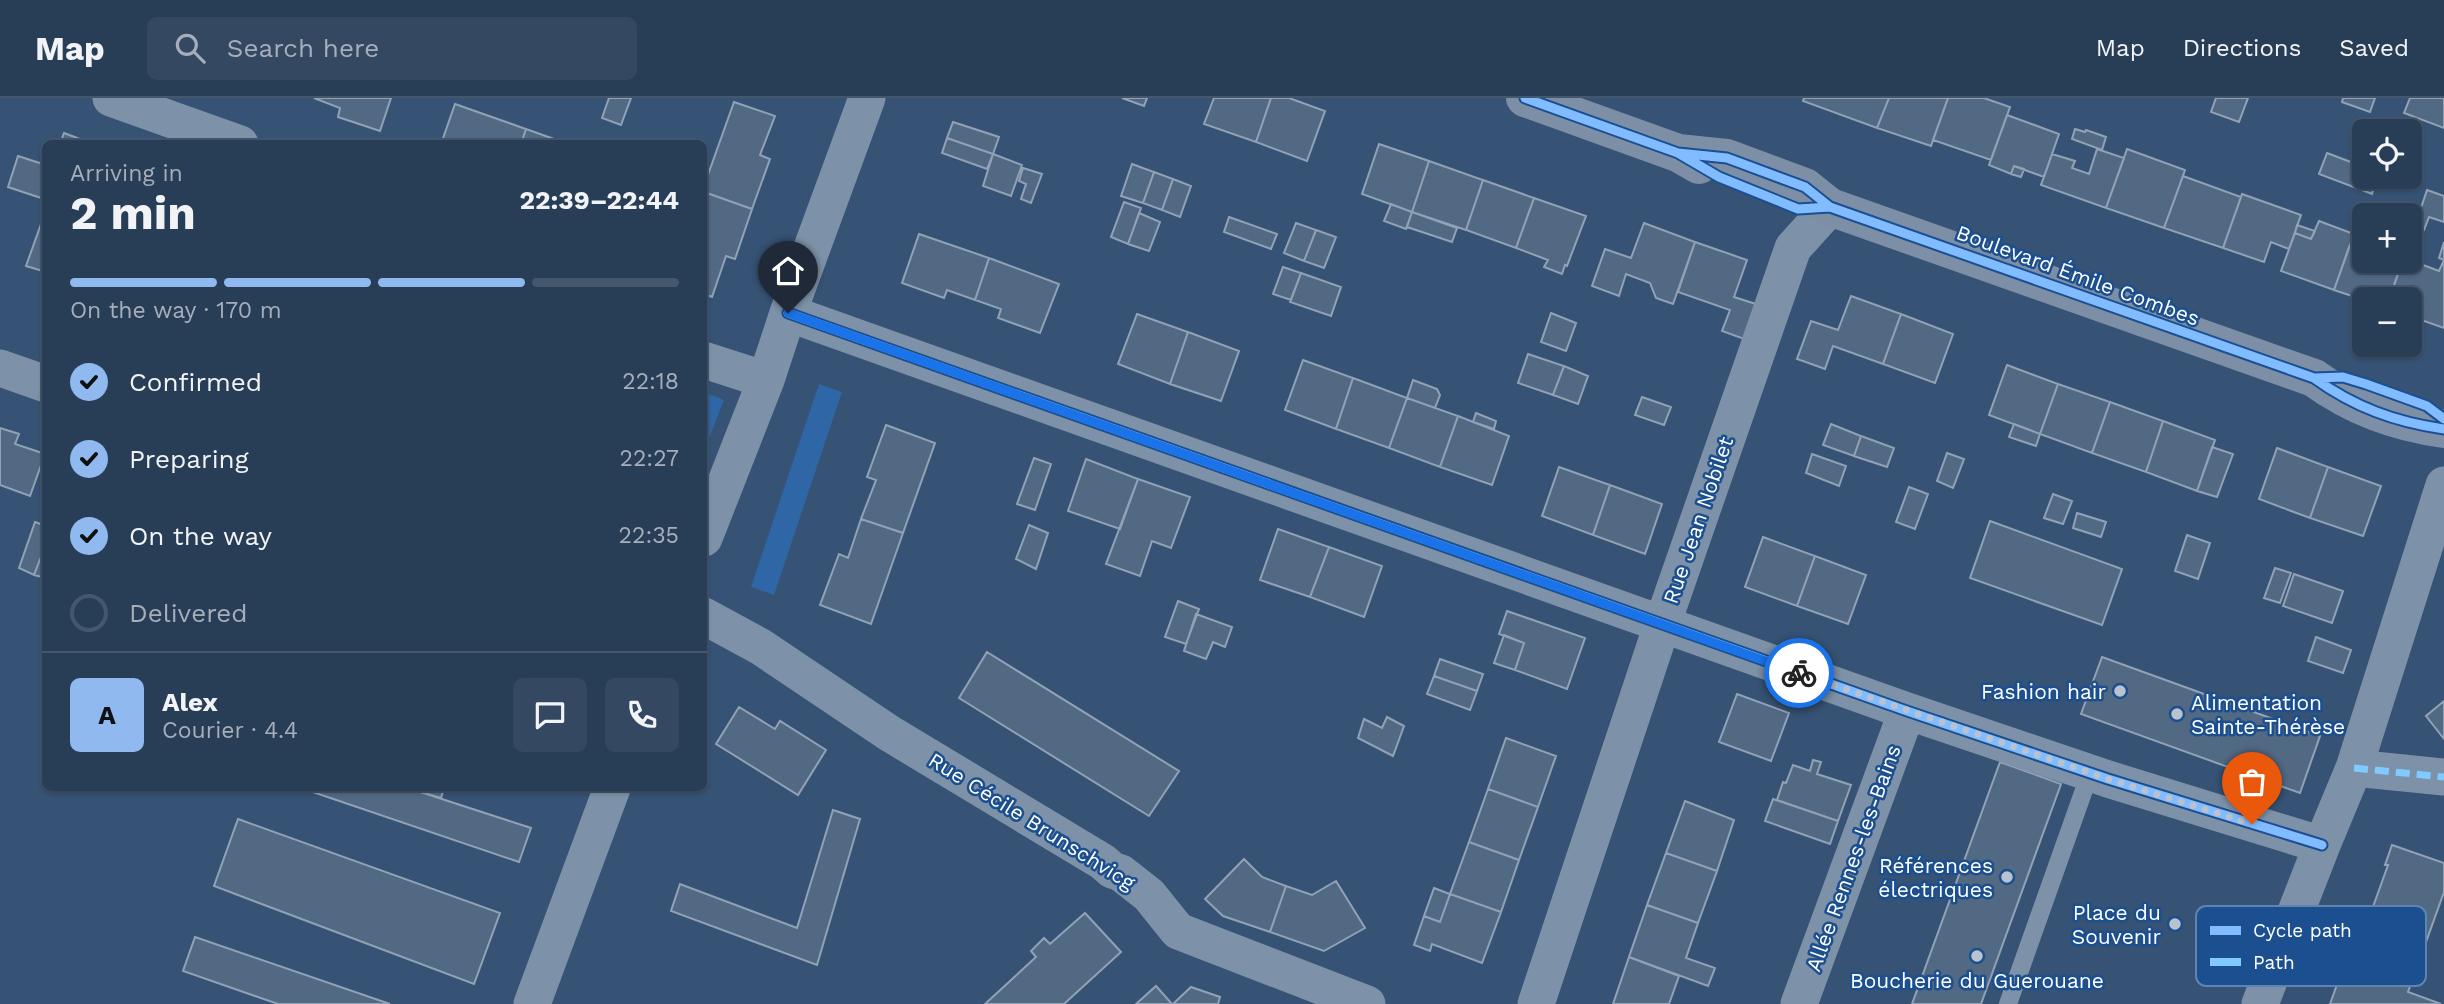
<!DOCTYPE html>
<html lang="en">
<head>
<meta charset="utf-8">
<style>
  body { margin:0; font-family:"Work Sans",sans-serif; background:#344961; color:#f1f3f6; height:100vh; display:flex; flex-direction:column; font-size:26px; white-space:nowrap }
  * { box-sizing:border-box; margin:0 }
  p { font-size:23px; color:#a5aeba }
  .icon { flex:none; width:38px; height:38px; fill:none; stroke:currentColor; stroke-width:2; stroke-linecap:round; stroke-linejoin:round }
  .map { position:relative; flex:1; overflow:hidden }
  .side { position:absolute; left:42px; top:42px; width:665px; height:651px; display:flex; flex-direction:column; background:#283e57; border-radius:10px; box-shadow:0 2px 5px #0004,0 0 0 2px #44576d }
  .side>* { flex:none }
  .controls { position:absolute; left:2352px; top:21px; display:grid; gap:14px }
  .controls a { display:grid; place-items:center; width:70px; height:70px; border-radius:10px; background:#283e57; box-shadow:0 2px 5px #0004,0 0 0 2px #44576d; font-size:35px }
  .pin { position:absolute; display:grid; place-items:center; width:60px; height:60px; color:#fff; margin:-72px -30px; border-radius:50% 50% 50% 0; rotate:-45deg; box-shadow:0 0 7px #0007 }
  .pin .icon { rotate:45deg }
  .courier { position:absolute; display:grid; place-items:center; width:70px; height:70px; margin:-35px; border:5px solid #1a73e8; border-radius:50%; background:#fff; color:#222; box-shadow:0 2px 9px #0007 }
  .head em { font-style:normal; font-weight:700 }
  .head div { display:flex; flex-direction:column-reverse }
  .head { display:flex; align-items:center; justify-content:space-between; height:119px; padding:0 28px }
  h1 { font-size:46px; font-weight:700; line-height:52px }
  .bar { display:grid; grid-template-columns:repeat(4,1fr); gap:10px 7px; align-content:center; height:84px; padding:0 28px }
  .bar i { height:9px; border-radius:5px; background:#44576d }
  .bar .active { background:#90b9f0 }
  .bar p { grid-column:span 4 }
  .line { display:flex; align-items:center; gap:18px; padding:0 28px; border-top:2px solid #44576d }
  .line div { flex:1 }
  .round { display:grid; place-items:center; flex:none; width:74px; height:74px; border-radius:10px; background:#344961 }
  ol { padding:0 28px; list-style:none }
  li { display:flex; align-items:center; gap:21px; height:77px }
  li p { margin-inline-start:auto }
  li .icon { padding:7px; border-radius:50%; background:#90b9f0; color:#111; stroke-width:4 }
  li:last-child { color:#a5aeba }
  li i { width:38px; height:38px; border:4px solid #44576d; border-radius:50% }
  header { display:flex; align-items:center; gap:42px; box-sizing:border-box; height:98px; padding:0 35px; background:#283e57; border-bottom:2px solid #44576d }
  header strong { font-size:33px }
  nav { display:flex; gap:38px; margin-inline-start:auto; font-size:24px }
  .search { width:490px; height:63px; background:#344961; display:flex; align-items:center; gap:18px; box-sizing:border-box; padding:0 24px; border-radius:10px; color:#a5aeba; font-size:26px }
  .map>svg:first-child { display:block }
  .green { fill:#2f66a5 }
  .building { fill:#526984; stroke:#92a2b6; stroke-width:2 }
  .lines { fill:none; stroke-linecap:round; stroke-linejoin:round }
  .service { stroke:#7d92a8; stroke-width:18 }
  .minor { stroke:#7d92a8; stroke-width:37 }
  .primary { stroke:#7d8ea7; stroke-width:38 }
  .quiet { stroke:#80caff; stroke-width:7; stroke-dasharray:14 7; stroke-linecap:butt }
  .cycleway-casing { stroke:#1b4f8f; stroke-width:13 }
  .cycleway { stroke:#80bcff; stroke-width:9 }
  .done { stroke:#b9c2ce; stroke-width:7; stroke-dasharray:0 12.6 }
  .route { stroke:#1a73e8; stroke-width:9 }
  .poi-dot { fill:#b9c2ce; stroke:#1b4f8f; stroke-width:2.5 }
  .labels { text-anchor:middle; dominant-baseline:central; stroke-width:5; stroke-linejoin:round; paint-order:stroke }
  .street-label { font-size:21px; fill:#fff; stroke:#1b4f8f }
  .poi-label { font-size:21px; fill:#fff; stroke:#1b4f8f; text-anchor:end }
  .key { fill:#1b4f8f; stroke:#5f84b1; stroke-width:2 }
  .key-label { font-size:19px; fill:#fff }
</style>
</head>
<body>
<header>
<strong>Map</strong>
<div class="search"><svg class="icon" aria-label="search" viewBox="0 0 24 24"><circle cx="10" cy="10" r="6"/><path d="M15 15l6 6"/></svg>Search here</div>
<nav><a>Map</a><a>Directions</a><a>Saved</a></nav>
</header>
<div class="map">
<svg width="2444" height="906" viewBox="0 0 2444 906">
  <rect width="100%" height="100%" fill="#365274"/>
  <path class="green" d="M819 286 842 294 774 497 751 489Z
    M704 294 724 302 704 353Z"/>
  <path class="building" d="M314 0H391L380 33 338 19 340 10Z
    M609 0H631L621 27 602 20Z
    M1122 0H1147L1144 8Z
    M1214 0H1271L1256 44 1204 26Z
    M1271 0H1289L1325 13 1307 63 1256 44Z
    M1804 0H1889L1877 30 1803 3Z
    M1889 0H1948L1931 48 1877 30Z
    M1948 0H1984L2010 9 1991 62 1933 42Z
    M2216 0H2248L2239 24 2211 14Z
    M2343 0H2375L2370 14 2342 4Z
    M2410 0H2444V30L2404 15Z
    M734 4 775 18 760 57 770 61 752 111 704 94V88Z
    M455 6 526 31 521 46H441Z
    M2007 17 2059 36 2044 79 2014 68 2011 76 1989 67Z
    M953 24 999 39 993 56 947 40Z
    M526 31 568 46H521Z
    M2075 31 2085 34 2086 32 2106 39 2102 52 2072 41Z
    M64 35 93 46H60Z
    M947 40 993 56 987 71 942 55Z
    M1379 46 1429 63 1412 114 1362 96Z
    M2097 51 2124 60 2106 110 2041 87 2052 56 2075 63 2072 70 2089 76Z
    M2127 51 2185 72 2164 130 2106 110Z
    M2327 55 2364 69V79H2377L2372 96 2319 76Z
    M993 56 1022 67 1011 98 983 88Z
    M18 58 46 67V88L41 100 8 89Z
    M1429 63 1483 82 1466 132 1412 114Z
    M1132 66 1154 74 1143 105 1121 98Z
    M2014 68 2024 71 2021 79 2011 76Z
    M1023 70 1042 76 1031 105 1021 101 1026 86 1019 83Z
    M1154 74 1173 81 1162 112 1143 105Z
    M2183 78 2241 99 2223 150 2164 130Z
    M1173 81 1191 88 1180 119 1162 112Z
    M1483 82 1534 100 1516 150 1466 132Z
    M2427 92 2444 98V124L2429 119 2424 132 2415 128Z
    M704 94 752 111 735 161 726 158 712 199 704 196Z
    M2242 96 2301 117 2289 151 2271 144 2264 164 2223 150Z
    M1534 100 1586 118 1567 168 1565 167 1562 176 1544 169 1548 162 1516 150Z
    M1124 104 1141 110 1128 146 1111 139Z
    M1391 106 1412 114 1406 131 1384 123Z
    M46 112V174L26 168Z
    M1412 114 1457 130 1452 144 1407 129Z
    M1139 115 1160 124 1149 153 1128 146Z
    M1229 119 1277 136 1271 151 1224 134Z
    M2319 123 2354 136 2334 192 2281 173 2295 135 2311 141Z
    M1296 125 1316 132 1304 163 1284 155Z
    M1644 125 1695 144 1673 206 1656 200 1650 185 1626 176 1619 198 1592 188 1605 151 1631 160Z
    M2297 127 2315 133 2311 141 2295 135Z
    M1316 132 1336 139 1324 170 1304 163Z
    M919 136 989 160 975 202 947 192 944 200 902 185Z
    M1695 144 1747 162 1734 199 1759 207 1747 242 1722 233 1730 212 1678 194Z
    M2444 144V230L2410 218V201H2389L2403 163 2410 162 2439 173 2444 162 2439 160Z
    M2349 149 2364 155V163H2388L2401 167 2389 201 2364 202 2334 192Z
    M989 160 1059 186 1040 235 998 220 1001 211 975 202Z
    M1283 169 1301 175 1291 202 1273 196Z
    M1301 175 1341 189 1331 218 1290 204Z
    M1851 198 1901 216 1883 266 1833 248 1825 271 1797 261 1811 223 1838 232Z
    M1551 215 1576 225 1566 253 1541 244Z
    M1137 216 1188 234 1170 286 1118 266Z
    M1901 216 1953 236 1935 285 1883 266Z
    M1188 234 1239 253 1221 303 1170 286Z
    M1528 256 1564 268 1553 297 1518 285Z
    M1303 262 1353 280 1336 331 1285 312Z
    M2007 267 2058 286 2040 336 1989 317Z
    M1564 268 1588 278 1578 306 1553 297Z
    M1353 280 1407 300 1389 350 1336 331Z
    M1413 282 1437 291 1440 297 1435 310 1407 300Z
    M2058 286 2110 304 2092 355 2040 336Z
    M1642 299 1671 309 1664 327 1635 317Z
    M1407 300 1458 318 1440 369 1389 350Z
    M2110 304 2163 323 2146 374 2092 355Z
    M1476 315 1496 323 1494 331 1473 324Z
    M1458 318 1509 338 1492 387 1440 369Z
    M2163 323 2215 342 2197 393 2146 374Z
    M1831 326 1861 338 1854 358 1823 347Z
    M2014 326 2040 336 2036 348 2009 339Z
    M886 327 935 345 903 435 861 421 876 382 867 379Z
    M0 330 19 336 15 346 45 356 30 398 0 387Z
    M1861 338 1894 350 1887 369 1854 358Z
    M2212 349 2233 356 2217 399 2197 393Z
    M2277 350 2328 369 2310 420 2259 401Z
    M1947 355 1964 361 1953 390 1937 383Z
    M1812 356 1846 368 1839 388 1806 375Z
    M1034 360 1051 366 1035 412 1017 406Z
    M1086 361 1138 381 1120 431 1068 413Z
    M1559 369 1610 387 1593 437 1542 418Z
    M2328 369 2381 388 2363 438 2310 420Z
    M1138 381 1190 399 1171 450 1152 443 1140 478 1106 466Z
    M1610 387 1662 406 1645 456 1593 437Z
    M1909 389 1928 396 1915 431 1896 424Z
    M2053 396 2072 403 2063 426 2044 420Z
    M2077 415 2106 424 2101 439 2073 430Z
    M861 421 903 435 871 526 820 507 839 456 848 460Z
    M1990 423 2122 471 2102 527 1970 480Z
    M35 424 46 428V446L34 477 19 470Z
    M1029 427 1048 435 1036 471 1016 461Z
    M1278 431 1329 449 1310 499 1260 482Z
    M2187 437 2210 445 2198 481 2175 473Z
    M1763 439 1815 458 1797 508 1745 489Z
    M46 446V480L34 477Z
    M1329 449 1382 468 1364 519 1310 499Z
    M1815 458 1866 477 1848 526 1797 508Z
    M2275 470 2291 475 2280 505 2264 500Z
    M2294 476 2343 493 2332 525 2283 508Z
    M1178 503 1199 511 1186 546 1165 539Z
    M1507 513 1585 540 1567 591 1515 572 1524 545 1499 536Z
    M1196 516 1232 529 1225 549 1213 544 1206 561 1184 553Z
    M1504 537 1524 545 1515 572 1494 565Z
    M2316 539 2351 552 2343 575 2308 563Z
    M987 554 1179 673 1149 718 959 600Z
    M2102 559 2320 638 2300 695 2081 616Z
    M1440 561 1483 576 1477 593 1434 578Z
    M1434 578 1477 593 1470 612 1427 596Z
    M1737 596 1789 615 1771 663 1719 644Z
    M2444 603V641L2426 618Z
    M739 609 775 631 780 623 826 652 798 697 716 646Z
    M1387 619 1404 628 1393 658 1358 640 1364 621 1382 630Z
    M1506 640 1556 658 1538 709 1488 691Z
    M1813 662 1821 664 1817 676 1851 687 1838 723 1777 702 1783 684 1786 685 1793 667 1810 673Z
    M2000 664 2061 686 1981 906H1912Z
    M301 690H408L531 730 519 764Z
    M408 690H444L441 700Z
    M1488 691 1538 709 1519 762 1469 744Z
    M1773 701 1838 723 1830 746 1765 723Z
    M1685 703 1734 722 1717 773 1666 755Z
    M833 712 860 721 817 867 671 813 680 786 797 830Z
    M238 721 500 815 474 886 214 788Z
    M1469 744 1519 762 1501 814 1450 796Z
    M2392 747 2444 765V794L2408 894 2441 906H2330L2344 867 2351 870 2388 767H2385Z
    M1666 755 1717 773 1698 825 1647 807Z
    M1244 761 1262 779 1286 788 1270 834 1223 818 1205 801Z
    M1336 783 1365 830 1324 853 1270 834 1286 788 1312 797Z
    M1434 790 1450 796 1440 824 1424 818Z
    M1450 796 1501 814 1482 865 1432 846 1430 853 1414 847 1424 818 1440 824Z
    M1647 807 1698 825 1686 860 1715 870 1708 888 1629 859Z
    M1085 815 1121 854 1064 906H985L1036 859 1031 853 1044 840 1050 846Z
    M195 839 390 906H278L183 873Z
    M1629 859 1679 878 1669 906H1613Z
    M1156 888 1172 906H1136Z
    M1191 889 1220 899 1218 906H1173Z"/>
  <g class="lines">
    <path class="service" d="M2008 906 2090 675"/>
    <path class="minor" d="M111 0 240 46
      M788 215 1907 613 2108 681 2322 747
      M704 262 766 282
      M0 270 46 286
      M704 440 766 282 788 215 867 0
      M704 518 761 549 889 635 1103 764 1112 772 1121 775 1149 797 1178 833 1367 906
      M2354 670 2444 679
      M532 906 612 690
      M1536 906 1662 527 1793 150 1830 109
      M1799 906 1907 613
      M2260 906 2322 747 2354 670 2444 387"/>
    <path class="primary" d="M1525 0 1678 55 1699 67
      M1678 55 1727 60 1805 89 1830 109 2314 280C2354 309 2395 324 2444 331"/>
    <path class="quiet" d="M2354 670 2444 679"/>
    <g class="cycleway-casing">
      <path id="cycleway" d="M1525 0 1678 55 1719 79 1798 111 1830 109
        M1678 55 1727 60 1805 89 1830 109 2314 280C2354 309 2395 324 2444 331
        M788 215 1907 613 2108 681 2322 747
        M2314 280 2343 279 2366 286 2427 308 2444 321"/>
    </g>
    <use href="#cycleway" class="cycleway"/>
  </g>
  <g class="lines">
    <path class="done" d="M1799 575 2108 681 2252 726"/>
    <path class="route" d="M788 215 1799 575"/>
  </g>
  <g class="poi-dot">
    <circle cx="2120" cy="593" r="7"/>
    <circle cx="2177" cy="616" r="7"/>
    <circle cx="2007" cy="779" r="7"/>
    <circle cx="2175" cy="826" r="7"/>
    <circle cx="1977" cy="858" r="7"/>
  </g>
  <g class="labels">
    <g class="street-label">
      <text transform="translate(2078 177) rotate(20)">Boulevard Émile Combes</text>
      <text transform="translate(1698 422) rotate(-71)">Rue Jean Nobilet</text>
      <text transform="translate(1032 723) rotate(32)">Rue Cécile Brunschvicg</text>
      <text transform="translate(1853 760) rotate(-70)">Allée Rennes-les-Bains</text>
    </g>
    <g class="poi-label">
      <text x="2106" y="593">Fashion hair</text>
      <text x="2191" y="604" text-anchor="start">Alimentation<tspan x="2191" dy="24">Sainte-Thérèse</tspan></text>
      <text x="1993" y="767">Références<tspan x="1993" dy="24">électriques</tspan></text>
      <text x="2161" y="814">Place du<tspan x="2161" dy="24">Souvenir</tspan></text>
      <text x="1977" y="882" text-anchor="middle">Boucherie du Guerouane</text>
    </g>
  </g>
  <rect x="2196" y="808" width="230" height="80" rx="10" class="key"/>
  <rect x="2210" y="828" width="31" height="9" fill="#80bcff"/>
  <rect x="2210" y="860" width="31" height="8" fill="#80caff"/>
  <g class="key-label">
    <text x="2253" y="839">Cycle path</text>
    <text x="2253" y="871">Path</text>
  </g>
</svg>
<div class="controls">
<a><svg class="icon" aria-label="locate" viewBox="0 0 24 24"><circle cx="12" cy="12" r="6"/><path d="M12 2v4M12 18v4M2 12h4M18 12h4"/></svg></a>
<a>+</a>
<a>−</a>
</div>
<div class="pin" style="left:2252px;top:726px;background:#ea580c"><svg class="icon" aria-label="bag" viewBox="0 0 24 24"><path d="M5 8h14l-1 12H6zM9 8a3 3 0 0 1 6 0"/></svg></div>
<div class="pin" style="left:788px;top:215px;background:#1f2937"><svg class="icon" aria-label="home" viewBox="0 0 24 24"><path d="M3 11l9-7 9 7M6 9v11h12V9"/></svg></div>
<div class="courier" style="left:1799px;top:575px"><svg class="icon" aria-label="bike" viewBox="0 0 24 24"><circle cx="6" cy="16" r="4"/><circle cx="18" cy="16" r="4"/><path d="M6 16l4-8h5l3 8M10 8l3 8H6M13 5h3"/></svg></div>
<section class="side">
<div class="head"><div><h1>2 min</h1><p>Arriving in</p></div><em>22:39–22:44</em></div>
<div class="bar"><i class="active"></i><i class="active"></i><i class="active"></i><i></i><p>On the way · 170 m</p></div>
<ol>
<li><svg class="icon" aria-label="check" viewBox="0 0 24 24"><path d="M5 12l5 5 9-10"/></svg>Confirmed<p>22:18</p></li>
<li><svg class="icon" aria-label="check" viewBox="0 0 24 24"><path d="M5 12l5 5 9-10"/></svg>Preparing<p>22:27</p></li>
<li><svg class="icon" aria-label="check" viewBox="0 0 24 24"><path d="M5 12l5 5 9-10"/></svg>On the way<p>22:35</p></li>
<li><i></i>Delivered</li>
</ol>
<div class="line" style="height:126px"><b class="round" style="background:#90b9f0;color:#111">A</b><div><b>Alex</b><p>Courier · 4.4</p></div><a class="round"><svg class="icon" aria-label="chat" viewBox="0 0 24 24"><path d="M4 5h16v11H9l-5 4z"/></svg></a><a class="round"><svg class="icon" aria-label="phone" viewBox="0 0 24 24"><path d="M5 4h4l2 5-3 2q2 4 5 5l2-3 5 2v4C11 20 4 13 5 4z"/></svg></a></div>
</section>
</div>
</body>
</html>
